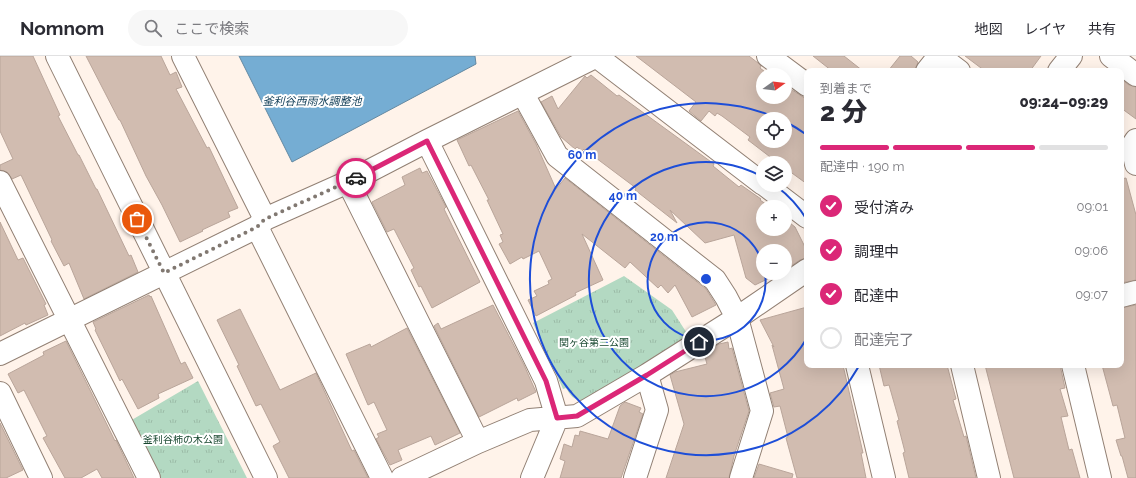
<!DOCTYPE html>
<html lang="ja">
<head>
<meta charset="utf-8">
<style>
  body { margin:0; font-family:Raleway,"Noto Sans JP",sans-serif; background:#f7f7f7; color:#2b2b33; height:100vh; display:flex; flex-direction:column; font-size:15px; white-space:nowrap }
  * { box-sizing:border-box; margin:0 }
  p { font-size:13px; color:#7c7c81 }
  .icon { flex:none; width:22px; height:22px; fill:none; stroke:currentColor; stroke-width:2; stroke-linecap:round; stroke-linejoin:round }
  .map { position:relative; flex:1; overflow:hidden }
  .drawer { position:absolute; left:804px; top:12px; width:320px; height:300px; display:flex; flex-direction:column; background:#fff; border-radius:8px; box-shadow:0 4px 16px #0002 }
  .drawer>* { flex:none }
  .needle { width:26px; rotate:75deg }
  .tools { position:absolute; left:756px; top:12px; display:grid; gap:8px }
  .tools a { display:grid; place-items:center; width:36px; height:36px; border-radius:50%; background:#fff; box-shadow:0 4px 16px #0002; font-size:20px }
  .pin { position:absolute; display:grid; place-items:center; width:34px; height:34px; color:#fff; margin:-17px; border:2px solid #fff; border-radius:50%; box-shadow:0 1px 4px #0007 }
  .courier { position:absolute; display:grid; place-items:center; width:40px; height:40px; margin:-20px; border:3px solid #db2777; border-radius:50%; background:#fff; color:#222; box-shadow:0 1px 5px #0007 }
  .overview em { font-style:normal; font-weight:800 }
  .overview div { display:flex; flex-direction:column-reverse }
  .overview { display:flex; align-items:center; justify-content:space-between; height:68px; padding:0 16px }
  h1 { font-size:26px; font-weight:800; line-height:30px }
  .bar { display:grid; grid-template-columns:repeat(4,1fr); gap:6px 4px; align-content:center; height:48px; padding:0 16px }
  .bar i { height:5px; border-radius:3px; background:#e1e1e2 }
  .bar .on { background:#db2777 }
  .bar p { grid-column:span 4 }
  ol { padding:0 16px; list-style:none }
  li { display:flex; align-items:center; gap:12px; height:44px }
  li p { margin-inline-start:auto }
  li .icon { padding:4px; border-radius:50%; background:#db2777; color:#fff; stroke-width:4 }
  li:last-child { color:#7c7c81 }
  li i { width:22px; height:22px; border:2px solid #e1e1e2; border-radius:50% }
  header { display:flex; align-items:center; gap:24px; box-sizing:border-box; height:56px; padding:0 20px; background:#fff; border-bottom:1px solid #e1e1e2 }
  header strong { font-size:19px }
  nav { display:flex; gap:22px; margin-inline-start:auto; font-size:14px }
  .search { width:280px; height:36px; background:#f7f7f7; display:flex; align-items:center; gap:10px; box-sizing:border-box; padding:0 14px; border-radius:22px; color:#7c7c81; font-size:15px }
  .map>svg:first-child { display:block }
  .grass { fill:url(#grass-tufts) }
  .water { fill:#75add3; stroke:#6489a2 }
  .building { fill:#d1bcb0; stroke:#b9a59a; fill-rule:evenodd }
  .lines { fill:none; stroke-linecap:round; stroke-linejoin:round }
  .minor-casing { stroke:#928074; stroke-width:24 }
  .minor { stroke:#fff; stroke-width:22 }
  .done { stroke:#817871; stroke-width:4; stroke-dasharray:0 7.2 }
  .route { stroke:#db2777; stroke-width:5 }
  .ring { fill:none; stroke:#1d4ed8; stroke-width:2 }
  .labels { text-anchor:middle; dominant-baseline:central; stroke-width:4; stroke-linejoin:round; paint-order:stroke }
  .park-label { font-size:10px; fill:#17472f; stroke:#fff }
  .water-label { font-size:11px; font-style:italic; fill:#103d57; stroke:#fff }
  .centre { fill:#1d4ed8; stroke:#fff; stroke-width:2 }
  .ring-label { font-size:12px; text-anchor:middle; font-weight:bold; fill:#1d4ed8; stroke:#fff; stroke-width:4; stroke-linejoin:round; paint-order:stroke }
</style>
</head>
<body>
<header>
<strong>Nomnom</strong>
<div class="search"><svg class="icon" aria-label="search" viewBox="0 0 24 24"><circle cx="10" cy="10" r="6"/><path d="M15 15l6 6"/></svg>ここで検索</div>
<nav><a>地図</a><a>レイヤ</a><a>共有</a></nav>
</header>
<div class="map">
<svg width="1136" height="422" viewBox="0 0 1136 422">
  <defs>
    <pattern id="grass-tufts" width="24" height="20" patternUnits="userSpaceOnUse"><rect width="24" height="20" fill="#b3d9c2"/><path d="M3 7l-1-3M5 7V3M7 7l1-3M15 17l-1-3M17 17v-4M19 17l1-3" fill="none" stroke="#9bbba7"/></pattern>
  </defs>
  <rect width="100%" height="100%" fill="#fff3ea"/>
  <path class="grass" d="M624 220 672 254 690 282 583 344C573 344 571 340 566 332L563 333 533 267Z
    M198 325 247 422H158L130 365Z"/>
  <path class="water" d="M239 0H475L476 8 292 106Z"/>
  <path class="building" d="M0 0H33L60 59 58 60 78 99H79L96 133H97L129 200 131 199 138 216 84 243 69 207 64 210 51 185 52 184 21 119 12 123 7 116 0 114V109L13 103 0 75Z
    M86 0H161L170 19 176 16 182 31 176 33 207 92 209 91 238 152 228 156 230 161 202 174 203 175 180 186 162 149 146 120 120 64H119Z
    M636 0H749L758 7 761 10 760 12 769 19H763V41H785V30L788 33 789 32 803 41 807 44V128L785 112V107H778L748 84 750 81 722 60 717 57 715 60 709 55 701 65 689 55 696 46ZM763 63H785V85H763Z
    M813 0H844L863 15H832Z
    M900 0H911L918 6 915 15H888Z
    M965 0H1041L1030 15H985Z
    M591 19 617 40 619 39 714 108 713 110 739 131 741 129 761 143 760 144 770 151H763V173H785V163L795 171 807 195V202L800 204 785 214V195H763V217H780L755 229 746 222 734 179 705 187 670 154 677 167 635 134 636 132 596 102V103L584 93 582 95 577 91 575 93 561 81 541 46 552 40 558 53 585 20 587 22Z
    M1121 23 1129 29 1136 31V63L1121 52Z
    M518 55 536 88 556 133 565 122 706 233 716 249 692 261 675 229 668 237 661 229 658 232 630 206 625 212 582 178 603 224 575 237 576 239 536 260 528 244 537 240 534 235 549 228 548 225 552 223 539 195 523 203 522 201 510 208 499 188 503 186 500 179 503 178 487 144H489L471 109 469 110 457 84Z
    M420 112 422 117 427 115 446 151 444 153 480 226 432 252 421 230 419 231 411 214 414 212 394 173 387 176 372 146 405 129 402 121Z
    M1126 122 1136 159V224L1121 227V123Z
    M0 166 18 204 23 202 46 248 44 249 48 259 26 269 25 267 0 280Z
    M149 239 150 241 151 240 181 308 185 306 193 322 158 338 159 342 138 353 122 323 120 325 95 274 96 273 93 266Z
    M493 249 524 309 536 336 518 345 517 342 479 361 434 270 438 267 441 273Z
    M1136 249V422H1128L1122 400H1121L1116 384 1125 382 1117 349 1113 350 1102 309H1121V252Z
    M807 251V309H843L863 397H861L866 422H797L786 382 788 381 780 350 774 351 770 337 784 333 772 289 774 291 760 264Z
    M240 253 280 334 316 317 352 395 354 394 368 422H289L273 390 280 386 261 348 256 350 237 310 239 309 217 264Z
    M407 272 460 377 435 389 431 380 398 394 402 404 390 409 376 383 379 381 377 378 387 374 374 346 368 349 346 298 370 288 371 291Z
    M66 285 115 385 116 384 134 422H102L97 413 81 422H65L43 382 47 380 24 334 18 337 8 318 44 299 43 296Z
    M728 286 729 293 732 292 749 355 734 400 729 422H666L684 368 670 319 675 316 707 308 705 301 709 299V297L711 296V293L719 288Z
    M879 309H947L956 343 953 344 964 381 966 380 976 422H909L903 397 905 396 897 365 899 364 889 329 884 330Z
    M985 309H1060L1065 332 1060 333 1068 360 1061 361 1069 394 1072 393 1080 422H1014Z
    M625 346 641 352 639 356 643 358 621 422H560L565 405 560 403 564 388 572 391 575 379 579 380 580 375 608 383 620 350Z
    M0 367 23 414 6 422H0Z
    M759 408 793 418 792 422H754Z"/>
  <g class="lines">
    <g class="minor-casing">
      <path id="minor" d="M57 0 266 422
        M183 0 265 163
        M596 0 763 128
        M768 0 807 29
        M939 0 959 15
        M1111 0 1136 19
        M927 15 939 0
        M1059 15 1071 0
        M523 38 557 100 715 224 726 241 737 262 762 355 741 422
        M1136 84 1132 90 1136 108
        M427 85 546 325 557 362 532 422
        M0 126 149 422
        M348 126 478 386
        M765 129 807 161
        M257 171 382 422
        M1121 240 1136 236
        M0 298 257 171 265 163 348 126 427 85 597 0
        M857 309 884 422
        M962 309 989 422
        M1073 309 1100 422
        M0 337 41 422
        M402 422 478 386 530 364 577 360 647 319 737 262 807 214
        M635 422 657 354 647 319"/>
    </g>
    <use href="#minor" class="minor"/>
  </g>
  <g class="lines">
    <path class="done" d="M137 163 164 217 257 171 265 163 356 122"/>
    <path class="route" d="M356 122 427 85 546 325 557 362 577 360 647 319 699 286"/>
  </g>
  <g class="ring">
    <path d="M765 217A59 59 0 1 1 763 208"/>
    <path d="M807 282A117 117 0 1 1 763 121M776 130A117 117 0 0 1 807 164"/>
    <path d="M859 310A176 176 0 1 1 779 63M786 66A176 176 0 0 1 807 79"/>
  </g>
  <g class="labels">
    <g class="park-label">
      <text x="594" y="286">関ヶ谷第二公園</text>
      <text x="183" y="383">釜利谷柿の木公園</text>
    </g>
    <g class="water-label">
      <text x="312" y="45">釜利谷西雨水調整池</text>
    </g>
  </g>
  <circle cx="706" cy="223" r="6" class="centre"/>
  <g class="ring-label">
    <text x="582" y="103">60 m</text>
    <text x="623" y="144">40 m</text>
    <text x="664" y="185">20 m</text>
  </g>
</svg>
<div class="tools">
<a><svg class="needle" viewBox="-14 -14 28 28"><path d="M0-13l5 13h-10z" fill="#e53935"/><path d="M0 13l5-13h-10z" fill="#7c7c81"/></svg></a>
<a><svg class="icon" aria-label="locate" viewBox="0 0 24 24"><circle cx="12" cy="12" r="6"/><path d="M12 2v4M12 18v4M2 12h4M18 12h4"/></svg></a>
<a><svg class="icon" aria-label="layers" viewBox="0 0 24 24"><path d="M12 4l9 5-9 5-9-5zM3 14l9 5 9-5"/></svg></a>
<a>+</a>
<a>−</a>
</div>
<div class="pin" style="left:137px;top:163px;background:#ea580c"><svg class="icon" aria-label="bag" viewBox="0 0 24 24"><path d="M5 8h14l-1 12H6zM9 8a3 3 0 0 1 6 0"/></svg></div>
<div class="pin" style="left:699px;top:286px;background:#1f2937"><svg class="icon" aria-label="home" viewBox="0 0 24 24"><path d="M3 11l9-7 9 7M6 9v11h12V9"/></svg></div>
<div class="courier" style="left:356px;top:122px"><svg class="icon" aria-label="car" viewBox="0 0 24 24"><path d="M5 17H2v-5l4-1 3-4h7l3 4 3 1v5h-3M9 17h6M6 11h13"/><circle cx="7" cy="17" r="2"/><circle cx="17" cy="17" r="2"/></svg></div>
<section class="drawer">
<div class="overview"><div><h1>2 分</h1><p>到着まで</p></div><em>09:24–09:29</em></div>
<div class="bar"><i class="on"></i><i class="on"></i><i class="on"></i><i></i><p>配達中 · 190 m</p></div>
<ol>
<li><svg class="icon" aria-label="check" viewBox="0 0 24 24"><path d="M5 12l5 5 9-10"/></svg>受付済み<p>09:01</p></li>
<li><svg class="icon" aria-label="check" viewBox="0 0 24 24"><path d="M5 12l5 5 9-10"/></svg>調理中<p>09:06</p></li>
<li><svg class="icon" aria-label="check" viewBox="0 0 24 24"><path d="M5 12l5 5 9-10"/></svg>配達中<p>09:07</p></li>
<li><i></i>配達完了</li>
</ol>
</section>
</div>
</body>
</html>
